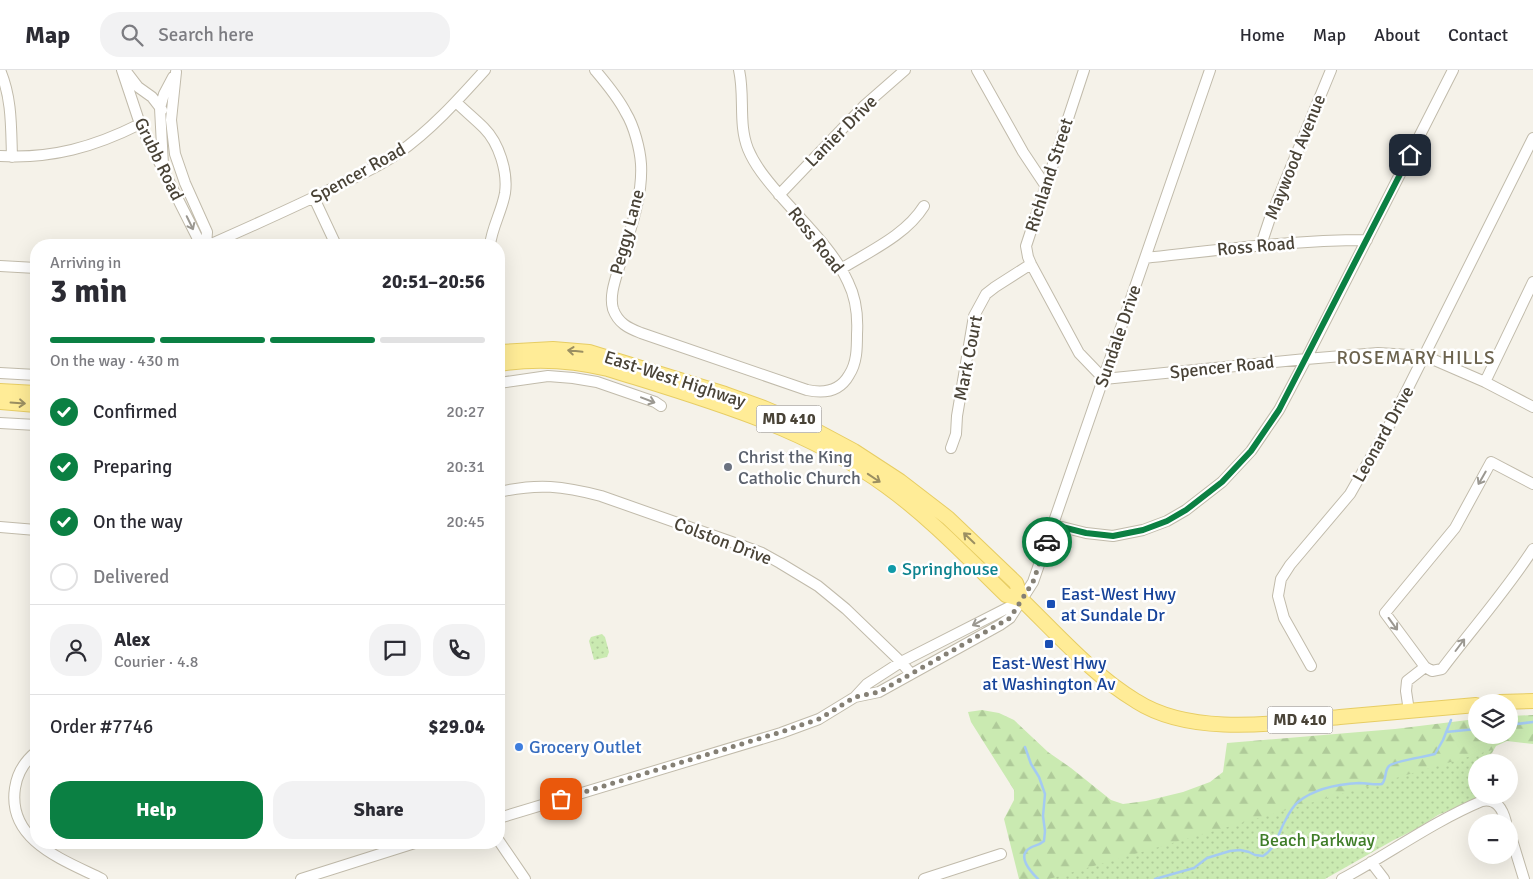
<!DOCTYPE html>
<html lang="en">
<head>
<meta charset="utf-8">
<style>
  body { margin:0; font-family:Signika,sans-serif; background:#f2f2f3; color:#2b2b33; height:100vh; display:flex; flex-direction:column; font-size:19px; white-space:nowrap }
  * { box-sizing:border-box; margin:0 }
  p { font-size:16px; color:#7c7c81 }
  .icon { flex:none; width:28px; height:28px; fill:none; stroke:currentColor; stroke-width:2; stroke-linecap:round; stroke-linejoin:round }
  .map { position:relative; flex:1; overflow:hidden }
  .side { position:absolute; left:30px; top:169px; width:475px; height:610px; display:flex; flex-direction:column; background:#fff; border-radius:20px; box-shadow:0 5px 20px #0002 }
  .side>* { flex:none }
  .controls { position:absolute; left:1468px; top:624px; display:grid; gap:10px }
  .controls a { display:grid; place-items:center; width:50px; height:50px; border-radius:50%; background:#fff; box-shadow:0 5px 20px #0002; font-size:25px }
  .pin { position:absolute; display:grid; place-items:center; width:42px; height:42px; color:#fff; margin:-21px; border-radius:10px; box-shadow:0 2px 8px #0006 }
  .courier { position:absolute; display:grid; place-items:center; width:50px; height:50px; margin:-25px; border:4px solid #0b8043; border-radius:50%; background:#fff; color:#222; box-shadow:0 1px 6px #0007 }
  .overview em { font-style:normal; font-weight:800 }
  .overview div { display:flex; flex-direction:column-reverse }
  .overview { display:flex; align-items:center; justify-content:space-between; height:85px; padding:0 20px }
  h1 { font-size:32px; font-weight:800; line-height:38px }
  .bar { display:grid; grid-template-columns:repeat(4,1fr); gap:8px 5px; align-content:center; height:60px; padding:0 20px }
  .bar i { height:6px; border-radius:4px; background:#e1e1e2 }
  .bar .current { background:#0b8043 }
  .bar p { grid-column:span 4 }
  .line { display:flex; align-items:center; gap:12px; padding:0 20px; border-top:1px solid #e1e1e2 }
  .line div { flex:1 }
  .round { display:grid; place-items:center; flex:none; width:52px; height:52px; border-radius:20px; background:#f2f2f3 }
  ol { padding:0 20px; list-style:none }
  li { display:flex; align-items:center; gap:15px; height:55px }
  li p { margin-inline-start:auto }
  li .icon { padding:5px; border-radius:50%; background:#0b8043; color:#fff; stroke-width:4 }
  li:last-child { color:#7c7c81 }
  li i { width:28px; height:28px; border:2px solid #e1e1e2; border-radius:50% }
  .action { display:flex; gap:10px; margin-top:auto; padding:10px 20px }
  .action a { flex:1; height:58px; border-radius:20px; background:#0b8043; color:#fff; font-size:20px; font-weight:800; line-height:58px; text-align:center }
  .action a+a { background:#f2f2f3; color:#2b2b33 }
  header { display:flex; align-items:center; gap:30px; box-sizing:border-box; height:70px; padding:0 25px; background:#fff; border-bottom:1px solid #e1e1e2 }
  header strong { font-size:24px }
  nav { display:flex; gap:28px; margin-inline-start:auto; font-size:18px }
  .search { width:350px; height:45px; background:#f2f2f3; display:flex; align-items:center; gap:12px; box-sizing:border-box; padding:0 18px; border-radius:20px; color:#7c7c81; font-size:19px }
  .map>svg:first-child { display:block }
  .forest { fill:url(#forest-firs) }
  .park { fill:url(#park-dots) }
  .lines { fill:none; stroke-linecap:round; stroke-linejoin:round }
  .stream { stroke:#a4caf2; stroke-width:2.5 }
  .minor-casing { stroke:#c1bbab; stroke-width:12 }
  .major-casing { stroke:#e7cd64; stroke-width:16 }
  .minor { stroke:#fff; stroke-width:10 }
  .major { stroke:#ffec97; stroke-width:14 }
  .oneway { stroke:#9b9891 }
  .oneway2 { stroke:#9b8f62 }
  .done { stroke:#858075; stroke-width:5; stroke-dasharray:0 9 }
  .route { stroke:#0b8043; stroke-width:6 }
  .worship-dot { fill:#6b7280; stroke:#fff; stroke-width:2 }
  .culture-dot { fill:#0f9aa8; stroke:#fff; stroke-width:2 }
  .transit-dot { fill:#1a4fb4; stroke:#fff; stroke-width:2 }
  .shop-dot { fill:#3f7fe0; stroke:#fff; stroke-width:2 }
  .labels { text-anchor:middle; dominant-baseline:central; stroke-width:5; stroke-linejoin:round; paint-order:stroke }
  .shield { fill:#fff; stroke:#807b73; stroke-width:1 }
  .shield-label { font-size:16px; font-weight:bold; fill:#494337 }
  .street-label { font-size:18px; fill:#494337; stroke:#fff }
  .worship-label { font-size:18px; fill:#5b616d; stroke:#fff; text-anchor:start }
  .culture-label { font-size:18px; fill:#0d838f; stroke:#fff; text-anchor:start }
  .transit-label { font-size:18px; fill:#164399; stroke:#fff; text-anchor:start }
  .shop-label { font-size:18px; fill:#366cbe; stroke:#fff; text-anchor:start }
  .park-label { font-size:18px; fill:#3f7d28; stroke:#fff }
  .neighbourhood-label { font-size:19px; letter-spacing:1px; fill:#6c634e; stroke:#fff }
</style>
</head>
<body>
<header>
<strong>Map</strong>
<div class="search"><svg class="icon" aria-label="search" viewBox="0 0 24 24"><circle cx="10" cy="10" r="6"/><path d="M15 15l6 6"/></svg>Search here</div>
<nav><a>Home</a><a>Map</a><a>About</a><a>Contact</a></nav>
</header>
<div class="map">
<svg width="1533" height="809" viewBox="0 0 1533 809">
  <defs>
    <pattern id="forest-firs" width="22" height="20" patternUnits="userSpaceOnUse" patternTransform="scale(1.25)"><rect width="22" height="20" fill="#caeab1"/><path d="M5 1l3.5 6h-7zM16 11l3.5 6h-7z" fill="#afca99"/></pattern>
    <pattern id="park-dots" width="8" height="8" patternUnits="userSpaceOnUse" patternTransform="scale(1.25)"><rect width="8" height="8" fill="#caeab1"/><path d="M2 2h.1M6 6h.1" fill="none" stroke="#afca99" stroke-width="1.8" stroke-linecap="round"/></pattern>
  </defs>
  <rect width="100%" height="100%" fill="#f5f2e9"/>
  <path class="forest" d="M982 640 999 643 1014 650 1048 682 1071 698 1111 730 1123 734 1146 731 1183 722 1210 712 1223 702 1227 673 1395 659 1476 649V665H1509V646L1533 645V674L1507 671 1496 676 1492 683 1476 692 1128 809H1019L1004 749 1014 730V720L971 652 968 642Z"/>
  <path class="park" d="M602 564 605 567 609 582 607 587 594 590 589 571 591 567Z
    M1492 680 1484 692H1476V725H1486L1438 745 1418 758 1392 771 1325 809H1049Z"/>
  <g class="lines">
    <path class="stream" d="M1509 655 1533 652
      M1446 662 1476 659
      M1025 677 1031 694 1039 707 1045 724 1043 746 1045 761 1044 771C1038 776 1035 775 1030 778 1016 786 1031 802 1038 809
      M1155 809 1194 798 1207 788 1230 781 1240 780 1249 782 1255 785 1263 786C1276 778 1278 764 1285 751 1288 745 1292 737 1298 732 1314 719 1339 714 1359 713 1367 713 1375 715 1382 714 1387 708 1384 701 1389 696 1393 691 1425 687 1435 684L1443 670 1451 650"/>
    <g class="minor-casing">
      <path id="minor" d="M0 0C12 28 11 57 12 87
        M122 0 140 54 198 169 204 175
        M125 0 138 17 152 27 162 40
        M595 0C606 13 618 27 626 43 634 56 640 79 641 94 643 128 629 163 620 194 616 208 609 225 613 239 618 253 628 258 641 263L807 320C825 324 840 321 849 305 857 293 857 278 857 264 858 247 856 228 848 212 833 179 801 150 778 123 767 110 755 96 748 79 738 54 745 26 739 0
        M977 0 1023 82 1045 115
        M1084 0 1026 176 1028 187 1031 194 1079 283 1104 309 1306 289 1378 283 1425 286 1485 312 1533 337
        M176 2 171 50 175 84 185 113 207 162 206 175
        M456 32C465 41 475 49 484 58 499 73 508 102 505 123 502 141 492 157 490 175
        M0 86C52 89 94 77 140 54
        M163 95 160 38 164 24 173 7
        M779 125 865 35 905 0
        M314 128 336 175
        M209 175C252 156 295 137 337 116 357 106 379 97 397 84 430 61 458 30 485 0
        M1261 175 1270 148 1331 0
        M1145 188C1219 180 1293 170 1367 170
        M0 196 36 198
        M841 199C870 181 906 165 924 136
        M0 303 36 305
        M1485 312 1533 212
        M499 313 548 306 573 308 597 312 655 332 661 336
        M0 353 36 355
        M951 378 956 364 957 346 974 246 986 224 995 217 1031 194
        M1533 414 1491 392 1455 458 1385 543 1425 597 1432 601 1442 599C1472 559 1506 521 1533 479
        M499 422C538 413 563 416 601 426L743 476 762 483 780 493 818 516 846 539 901 592 911 604
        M1054 455 1086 463 1113 466 1143 460 1167 451 1186 440 1222 412 1251 381 1279 340 1306 289 1453 0
        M0 457 36 460
        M1311 596 1284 548 1278 526 1281 509 1290 495 1350 424 1391 352 1533 68
        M855 627 879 622 1000 555 1010 548 1033 512 1210 0
        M1409 641 1406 621 1407 611 1425 597
        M36 682C25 691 17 704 15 718 7 771 64 790 102 809
        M499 748 781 663 819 649 855 627 867 614 901 592 1021 531
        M1509 760 1524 809
        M499 771 525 809
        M1371 792 1384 809
        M301 809 418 772
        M924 809 1001 784
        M1342 809C1389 784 1432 752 1482 731 1497 728 1503 740 1506 752"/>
    </g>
    <g class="major-casing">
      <path id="major" d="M499 282 553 279 589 282 725 324 764 338 811 358 854 381 900 411 948 448 1016 513 1022 530
        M499 294C536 288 571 290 608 299 704 329 803 356 886 416 929 447 967 487 1006 525L1022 530C1058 565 1093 605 1136 631 1192 667 1277 653 1340 647 1385 643 1431 639 1476 635
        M0 321 36 323
        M0 332 36 335
        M1500 632 1533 631"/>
    </g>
    <use href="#minor" class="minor"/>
    <use href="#major" class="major"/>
  </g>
  <defs><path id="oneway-shaft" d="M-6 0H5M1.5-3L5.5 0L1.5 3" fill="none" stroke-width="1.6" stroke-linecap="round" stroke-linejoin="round" transform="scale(1.25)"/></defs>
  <g class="oneway">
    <use href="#oneway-shaft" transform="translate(190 153) rotate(64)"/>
    <use href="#oneway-shaft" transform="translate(648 330) rotate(21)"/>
    <use href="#oneway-shaft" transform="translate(1482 408) rotate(120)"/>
    <use href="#oneway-shaft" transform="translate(979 552) rotate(152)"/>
    <use href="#oneway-shaft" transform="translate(1393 554) rotate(54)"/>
    <use href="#oneway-shaft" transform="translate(1460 575) rotate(-53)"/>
  </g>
  <g class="oneway2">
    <use href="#oneway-shaft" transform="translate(575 281) rotate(-174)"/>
    <use href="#oneway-shaft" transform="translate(18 333) rotate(4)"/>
    <use href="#oneway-shaft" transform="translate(874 408) rotate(34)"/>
    <use href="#oneway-shaft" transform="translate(969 468) rotate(-136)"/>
  </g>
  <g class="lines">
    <path class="done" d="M561 729 781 662 819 649 855 627 879 622 1010 548 1033 512 1047 472"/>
    <path class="route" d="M1047 472 1054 455 1086 463 1113 466 1143 460 1167 451 1186 440 1222 412 1251 381 1279 340 1410 85"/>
  </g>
  <circle class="worship-dot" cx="728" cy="397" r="5"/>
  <circle class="culture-dot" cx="892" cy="499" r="5"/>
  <g class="transit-dot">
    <rect x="1046" y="529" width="10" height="10" rx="2.5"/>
    <rect x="1044" y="569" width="10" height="10" rx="2.5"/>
  </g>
  <circle class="shop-dot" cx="519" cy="677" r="5"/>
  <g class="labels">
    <g class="shield">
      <rect x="756.5" y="335.5" width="65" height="27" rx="4"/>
      <rect x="1267.5" y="636.5" width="65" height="27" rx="4"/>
    </g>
    <g class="shield-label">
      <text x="789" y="349">MD 410</text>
      <text x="1300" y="650">MD 410</text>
    </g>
    <g class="street-label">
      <text transform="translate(841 61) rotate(-45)">Lanier Drive</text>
      <text transform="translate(1295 87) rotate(-68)">Maywood Avenue</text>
      <text transform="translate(159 89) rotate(64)">Grubb Road</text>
      <text transform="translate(358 103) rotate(-29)">Spencer Road</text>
      <text transform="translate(1049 105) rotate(-72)">Richland Street</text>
      <text transform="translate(627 162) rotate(-75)">Peggy Lane</text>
      <text transform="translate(816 170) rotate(52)">Ross Road</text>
      <text transform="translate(1256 176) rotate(-5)">Ross Road</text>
      <text transform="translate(1118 266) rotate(-71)">Sundale Drive</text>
      <text transform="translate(968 288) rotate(-79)">Mark Court</text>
      <text transform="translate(1222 297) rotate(-6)">Spencer Road</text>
      <text transform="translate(675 309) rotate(18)">East-West Highway</text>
      <text transform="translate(1383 364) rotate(-61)">Leonard Drive</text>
      <text transform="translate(723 471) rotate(21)">Colston Drive</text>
    </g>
    <g class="worship-label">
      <text x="738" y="387">Christ the King<tspan x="738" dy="21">Catholic Church</tspan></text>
    </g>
    <g class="culture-label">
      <text x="902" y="499">Springhouse</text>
    </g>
    <g class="transit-label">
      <text x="1061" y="524">East-West Hwy<tspan x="1061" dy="21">at Sundale Dr</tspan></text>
      <text x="1049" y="593" text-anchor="middle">East-West Hwy<tspan x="1049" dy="21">at Washington Av</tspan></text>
    </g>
    <g class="shop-label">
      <text x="529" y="677">Grocery Outlet</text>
    </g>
    <g class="park-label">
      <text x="1317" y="770">Beach Parkway</text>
    </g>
    <g class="neighbourhood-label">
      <text x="1416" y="288">ROSEMARY HILLS</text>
    </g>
  </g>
</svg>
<div class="controls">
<a><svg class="icon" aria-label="layers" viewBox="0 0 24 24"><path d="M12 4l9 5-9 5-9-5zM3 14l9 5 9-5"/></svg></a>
<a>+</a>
<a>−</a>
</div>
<div class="pin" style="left:561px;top:729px;background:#ea580c"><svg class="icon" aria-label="bag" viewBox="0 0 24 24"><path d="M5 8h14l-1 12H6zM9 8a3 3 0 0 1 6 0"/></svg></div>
<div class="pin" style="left:1410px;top:85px;background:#1f2937"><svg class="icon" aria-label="home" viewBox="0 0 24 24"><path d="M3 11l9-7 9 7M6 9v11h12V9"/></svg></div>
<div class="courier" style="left:1047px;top:472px"><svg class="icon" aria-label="car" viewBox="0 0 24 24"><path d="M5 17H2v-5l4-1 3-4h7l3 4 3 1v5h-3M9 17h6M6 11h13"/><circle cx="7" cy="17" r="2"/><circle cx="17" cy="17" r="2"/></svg></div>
<section class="side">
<div class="overview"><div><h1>3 min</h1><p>Arriving in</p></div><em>20:51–20:56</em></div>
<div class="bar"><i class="current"></i><i class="current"></i><i class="current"></i><i></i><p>On the way · 430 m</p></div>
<ol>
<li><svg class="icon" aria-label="check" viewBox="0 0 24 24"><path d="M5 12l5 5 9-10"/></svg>Confirmed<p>20:27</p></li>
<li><svg class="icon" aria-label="check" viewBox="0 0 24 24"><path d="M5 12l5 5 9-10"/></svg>Preparing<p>20:31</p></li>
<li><svg class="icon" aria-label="check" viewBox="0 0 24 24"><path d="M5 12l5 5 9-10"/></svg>On the way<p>20:45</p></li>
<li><i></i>Delivered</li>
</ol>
<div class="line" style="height:90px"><a class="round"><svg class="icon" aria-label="person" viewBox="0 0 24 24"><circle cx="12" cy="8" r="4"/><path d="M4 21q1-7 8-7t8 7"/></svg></a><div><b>Alex</b><p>Courier · 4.8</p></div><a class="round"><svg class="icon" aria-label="chat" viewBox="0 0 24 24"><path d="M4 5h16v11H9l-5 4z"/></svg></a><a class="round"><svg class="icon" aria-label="phone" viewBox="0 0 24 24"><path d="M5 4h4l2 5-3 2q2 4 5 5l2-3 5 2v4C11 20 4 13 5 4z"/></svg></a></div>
<div class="line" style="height:65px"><div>Order #7746</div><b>$29.04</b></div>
<div class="action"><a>Help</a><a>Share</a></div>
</section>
</div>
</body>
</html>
